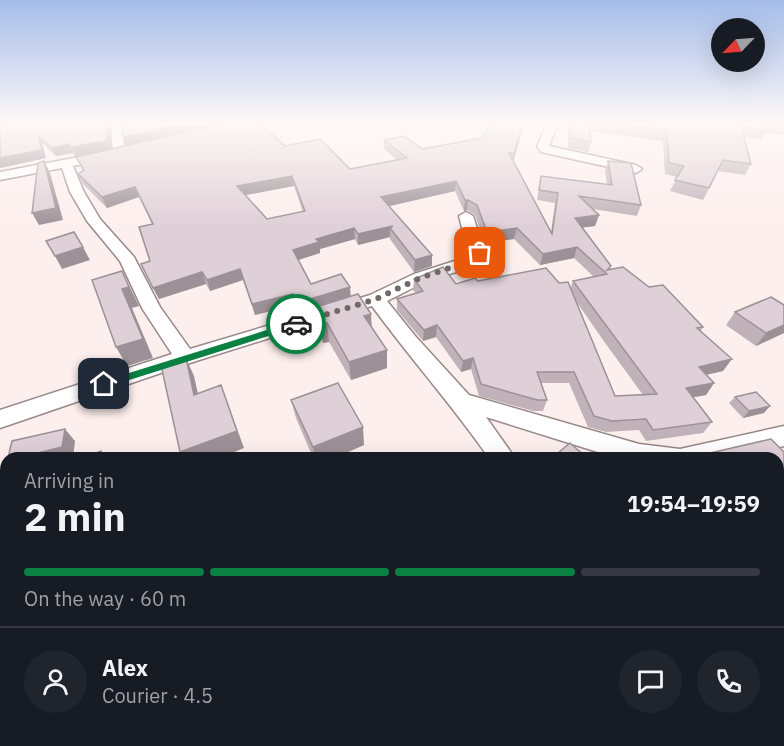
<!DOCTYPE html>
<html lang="en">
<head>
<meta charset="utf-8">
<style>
  body { margin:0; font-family:"IBM Plex Sans",sans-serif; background:#20242c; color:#f1f3f6; height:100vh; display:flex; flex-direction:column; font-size:22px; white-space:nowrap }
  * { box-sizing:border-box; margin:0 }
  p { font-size:20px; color:#9ea1a6 }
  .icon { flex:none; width:33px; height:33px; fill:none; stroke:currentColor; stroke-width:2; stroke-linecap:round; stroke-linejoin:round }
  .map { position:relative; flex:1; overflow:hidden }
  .sheet { position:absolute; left:0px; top:452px; width:784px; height:296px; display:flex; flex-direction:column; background:#171b24; border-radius:18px 18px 0 0; box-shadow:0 6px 24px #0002 }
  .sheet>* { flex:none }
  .needle { width:39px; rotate:245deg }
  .controls { position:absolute; left:711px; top:18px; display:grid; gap:12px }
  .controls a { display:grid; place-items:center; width:54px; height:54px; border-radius:50%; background:#171b24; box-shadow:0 6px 24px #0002; font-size:30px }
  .pin { position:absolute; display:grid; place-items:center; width:51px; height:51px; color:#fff; margin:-26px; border-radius:12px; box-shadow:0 3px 9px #0006 }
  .courier { position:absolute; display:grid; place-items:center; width:60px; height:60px; margin:-30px; border:4px solid #0b8043; border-radius:50%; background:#fff; color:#222; box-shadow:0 2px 8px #0007 }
  .head em { font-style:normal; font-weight:700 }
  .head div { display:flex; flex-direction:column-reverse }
  .head { display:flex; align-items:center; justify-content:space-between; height:102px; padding:0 24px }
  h1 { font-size:39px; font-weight:700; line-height:45px }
  .bar { display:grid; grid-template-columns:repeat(4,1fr); gap:9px 6px; align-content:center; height:72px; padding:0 24px }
  .bar i { height:8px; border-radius:4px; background:#363941 }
  .bar .on { background:#0b8043 }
  .bar p { grid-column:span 4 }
  .line { display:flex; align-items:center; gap:15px; padding:0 24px; border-top:2px solid #363941 }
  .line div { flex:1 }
  .round { display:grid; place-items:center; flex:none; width:63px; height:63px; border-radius:32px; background:#20242c }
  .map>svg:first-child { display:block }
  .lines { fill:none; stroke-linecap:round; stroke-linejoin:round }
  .street-casing { stroke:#988887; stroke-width:3 }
  .street { fill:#fff; fill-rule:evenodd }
  .wall { fill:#c0b2b8; fill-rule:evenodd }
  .shaded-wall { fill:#9c9196 }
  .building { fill:#dfcfd6; stroke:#9c9196; stroke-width:1.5; fill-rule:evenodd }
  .route { fill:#0b8043 }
  .done { stroke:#736a68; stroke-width:6; stroke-dasharray:0 10.8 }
</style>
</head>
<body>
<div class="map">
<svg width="784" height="746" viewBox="0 0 784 746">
  <rect width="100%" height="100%" fill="#fdefed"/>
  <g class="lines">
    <g class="street-casing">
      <path id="street" d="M111 123H121L125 153 123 156 119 157 113 153Z
        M548 123H558L549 146 636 165 642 169 636 173 541 152 537 146Z
        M105 152 111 156 109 159 73 166 84 192 100 219 134 257 160 307 190 349 370 295 414 274 464 258 471 252 465 240 459 216 466 212 473 216 481 240 488 253C474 272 445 273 425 282 412 288 400 295 387 301L416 337 469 395 639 444 680 449 784 426V446L732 458H617L486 417 515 458H489C452 405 410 358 372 306L193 362 0 428V410L172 354 142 308 120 261 87 221 70 192 62 168 0 180V172Z
        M778 574 784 577V612L778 610Z
        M570 741H606V746H570Z"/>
    </g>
    <use href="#street" class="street"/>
  </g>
  <path class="wall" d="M0 123H109L111 149 285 146 350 169 397 160 384 149V140L422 149 482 138 524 123 513 161 551 232 555 203 537 200 541 176 607 184 605 171 608 161 641 205 637 216 593 209 599 215 595 226 582 227 610 270 649 287 703 327 701 331 723 371 706 375 714 383 706 395 693 397 712 422 703 433 646 441 639 430 606 432 588 427 569 383H541L547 400 543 411H533L479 396 471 369 461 372 436 337 423 341 397 310V299L416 293 413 290 414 279 456 284 478 281 559 283 570 289 573 281 594 277 574 258 540 265 514 239 485 243 475 215 467 210 464 211 455 191 389 206 432 255V266L414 272 390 239V237L358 245 355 239 320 249V253L298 260 311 284 350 287V297L387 350V368L351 380 329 342 323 343 316 326 313 310 299 314 295 305 255 315 243 280 210 291 206 284 159 299 141 264 150 261 152 224 139 197 107 208 83 184 78 174 83 171 76 157 104 150 75 156 73 153 56 156 42 143 46 158 0 168ZM294 186 303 212 267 219 246 195ZM576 301 603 340 643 395 615 396Z
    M568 123H784V135L765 133 761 140 743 136 751 164 745 175 718 171 703 200 670 191 677 177 665 174 663 141 589 131 591 142 588 152 568 148Z
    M784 305V333L756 346 726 325 735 312Z
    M735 397 764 413 743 418 729 403Z
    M291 400 364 445 334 458H313L296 418Z
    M784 452V570L778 563V458H706L710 453Z
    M410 741H548L547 746H412L409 745Z
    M744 741H758L784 746 725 745Z"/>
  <path class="shaded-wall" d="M106 123H109L111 149 75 156 71 147Z
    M187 123H224L126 145 123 137Z
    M523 123H524L513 163 514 153Z
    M38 135 42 143 46 158 0 168V158Z
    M69 144 73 153 56 156 51 148Z
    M44 161 50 173 63 220 39 225 32 213Z
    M292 176 294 186 240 196 237 186Z
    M456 181 455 191 381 208V197Z
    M135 187 139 197 107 208 102 197Z
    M465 200H468L467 210 464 211Z
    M599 215 595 226 571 229 575 218Z
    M393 226 390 228V237L358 245V234Z
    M354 228 355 239 320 249V253L295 261 293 250 316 239Z
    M517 228 514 239 485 243 487 232Z
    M83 247 90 260 62 269 55 256Z
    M577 247 574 258 540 265 543 254Z
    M432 255V266L414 272 415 260Z
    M240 269 243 280 210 291 207 280Z
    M122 271 139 306 132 308 153 358 127 366 116 347 122 289Z
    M202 272 206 284 159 299 153 288Z
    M350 287 351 298 299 314 297 303Z
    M293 294 295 305 255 315 252 304Z
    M371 314 372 332 364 316Z
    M327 323 329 342 323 343 320 325Z
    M437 325 436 337 423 341 424 330Z
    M784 325V333L756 346 766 333Z
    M387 350V368L351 380 349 362Z
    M186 358 194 376 202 412 194 395Z
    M473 358 471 369 461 372 463 361Z
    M732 359 723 371 691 378 699 367Z
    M714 383 706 395 678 400 686 388Z
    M221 385 244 448 220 458H183L180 452Z
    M770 406 764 413 743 418 749 411Z
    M363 427 364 445 334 458H315L313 447Z
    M65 429 75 441 73 458H18Z
    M0 566 6 570V612L0 614Z"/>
  <path class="building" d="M0 123H106L107 141 71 147 69 144 51 148 38 135 42 150 0 158Z
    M121 123H187L123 137Z
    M225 123H260L285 146 320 139 350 169 407 158 384 140 404 136 422 149 482 138 491 123H523L514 153H509L552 234 558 193 539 190 541 176 612 185 608 161 631 163 641 205 579 196 599 215 575 218 611 266 607 270 623 267 649 287 663 285 703 327 697 328 732 359 699 367 714 383 686 388 712 422 653 430 646 419 612 421 594 416 574 372H537L547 400H537L481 384 473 358 463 361 437 325 424 330 397 299 423 291 414 279 443 267 456 284 475 278 478 281 546 268 559 283 568 282 615 396 657 394 573 281 607 274 577 247 543 254 517 228 487 232 477 205 468 200H465L456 181 381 197 432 255 415 260 390 228 393 226 358 234 354 228 316 239 319 242 293 250 311 284 341 274 350 287 297 303 293 294 252 304 240 269 207 280 202 272 153 288 141 264 150 261 139 227 153 224 135 187 102 197 78 174 84 170 76 157ZM292 176 305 211 267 219 237 186Z
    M570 123H589L591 142 571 138Z
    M610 123H740L751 164 723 160 709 188 675 180 684 166 669 163 667 131Z
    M744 123H784V126L767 124 766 131 744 127Z
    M44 161 56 208 32 213 38 163Z
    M74 232 83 247 55 256 46 241Z
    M122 271 129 287 122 289 143 339 116 347 92 280Z
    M358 294 371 314 364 316 387 350 349 362 327 323 320 325 313 308Z
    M771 297 784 305V325L766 333 735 312Z
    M186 358 194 395 221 385 237 431 180 452 161 365Z
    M338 383 363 427 313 447 291 400Z
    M756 392 770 406 749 411 735 397Z
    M65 429 62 447 18 458H8L12 441Z
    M771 439 784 452V532L778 525V458H713L710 453Z
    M570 443 587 458H552Z
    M101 451 102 458H83Z
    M6 552V571L0 574V555Z
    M415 741H548L547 746H427Z
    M750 741H758L784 745V746H752Z"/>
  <linearGradient id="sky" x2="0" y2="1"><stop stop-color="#a5bcea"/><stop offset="0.54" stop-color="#fef8f7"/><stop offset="1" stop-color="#fef8f7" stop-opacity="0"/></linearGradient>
  <rect width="784" height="228" fill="url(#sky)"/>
  <path class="route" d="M296 321 300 322V326L104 388 99 384 100 382Z"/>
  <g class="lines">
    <path class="done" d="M296 324 376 299 420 278 470 261 480 253"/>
  </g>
</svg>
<div class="controls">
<a><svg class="needle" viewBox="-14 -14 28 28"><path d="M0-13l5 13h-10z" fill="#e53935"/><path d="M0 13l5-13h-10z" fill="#9ea1a6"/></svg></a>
</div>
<div class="pin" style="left:480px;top:253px;background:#ea580c"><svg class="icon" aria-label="bag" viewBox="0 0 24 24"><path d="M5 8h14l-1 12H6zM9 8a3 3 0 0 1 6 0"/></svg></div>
<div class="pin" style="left:104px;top:384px;background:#1f2937"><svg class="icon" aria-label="home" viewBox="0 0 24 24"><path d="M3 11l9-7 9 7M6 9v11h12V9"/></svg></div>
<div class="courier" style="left:296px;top:324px"><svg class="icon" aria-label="car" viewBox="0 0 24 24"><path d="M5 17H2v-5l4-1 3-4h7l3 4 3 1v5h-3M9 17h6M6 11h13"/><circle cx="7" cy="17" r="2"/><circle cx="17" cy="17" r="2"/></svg></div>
<section class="sheet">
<div class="head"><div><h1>2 min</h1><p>Arriving in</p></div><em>19:54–19:59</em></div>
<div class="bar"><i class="on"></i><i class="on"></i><i class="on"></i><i></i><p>On the way · 60 m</p></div>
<div class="line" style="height:108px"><a class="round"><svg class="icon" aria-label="person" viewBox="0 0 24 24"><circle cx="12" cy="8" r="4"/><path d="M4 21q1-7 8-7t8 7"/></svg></a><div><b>Alex</b><p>Courier · 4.5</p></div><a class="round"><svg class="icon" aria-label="chat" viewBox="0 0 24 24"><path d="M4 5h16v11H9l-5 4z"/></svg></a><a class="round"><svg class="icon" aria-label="phone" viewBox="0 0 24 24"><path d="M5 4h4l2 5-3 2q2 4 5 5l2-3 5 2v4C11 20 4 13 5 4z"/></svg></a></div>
</section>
</div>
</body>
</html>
